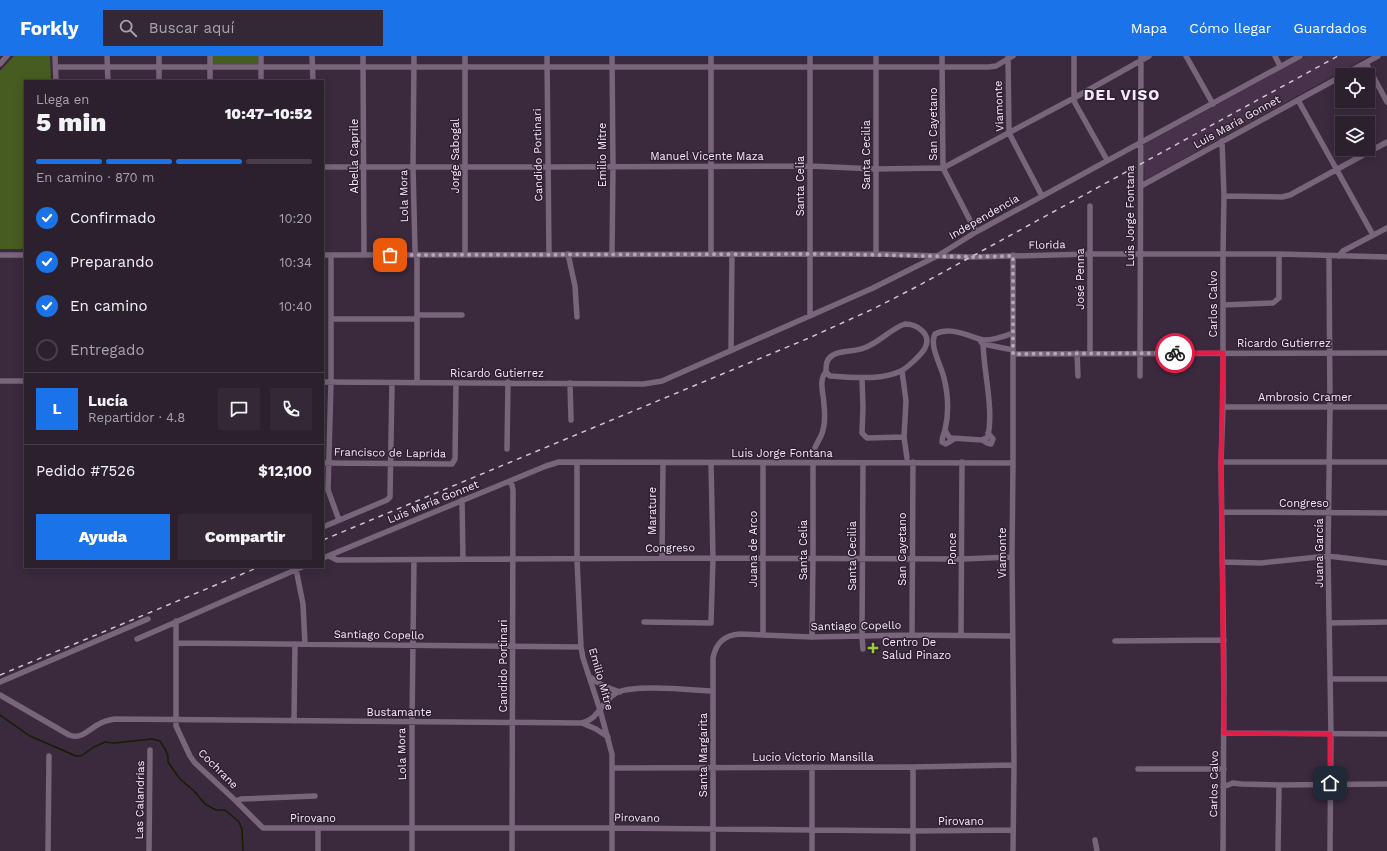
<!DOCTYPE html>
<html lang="es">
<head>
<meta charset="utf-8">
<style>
  body { margin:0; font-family:"Work Sans",sans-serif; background:#342836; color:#f1f3f6; height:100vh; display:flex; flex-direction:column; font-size:15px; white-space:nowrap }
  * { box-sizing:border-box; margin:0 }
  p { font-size:13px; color:#a6a3aa }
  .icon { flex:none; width:22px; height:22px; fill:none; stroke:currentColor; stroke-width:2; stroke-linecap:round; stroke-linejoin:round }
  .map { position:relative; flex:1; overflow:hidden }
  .side { position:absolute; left:24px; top:24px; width:300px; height:488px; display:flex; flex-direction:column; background:#2c202e; border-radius:0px; box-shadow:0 2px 10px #0003,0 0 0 1px #483e4a }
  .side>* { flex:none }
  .controls { position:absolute; left:1335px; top:12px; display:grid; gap:8px }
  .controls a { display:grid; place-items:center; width:40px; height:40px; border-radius:0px; background:#2c202e; box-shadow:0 2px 10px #0003,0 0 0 1px #483e4a; font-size:20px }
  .pin { position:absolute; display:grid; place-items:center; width:34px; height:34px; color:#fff; margin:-17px; border-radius:8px; box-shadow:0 2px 6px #0006 }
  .courier { position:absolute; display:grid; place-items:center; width:40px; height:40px; margin:-20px; border:3px solid #e11d48; border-radius:50%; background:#fff; color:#222; box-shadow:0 1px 5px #0007 }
  .headline em { font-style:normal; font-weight:800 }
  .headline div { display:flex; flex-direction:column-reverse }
  .headline { display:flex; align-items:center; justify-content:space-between; height:68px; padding:0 12px }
  h1 { font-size:26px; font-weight:800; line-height:30px }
  .bar { display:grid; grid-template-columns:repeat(4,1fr); gap:6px 4px; align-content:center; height:48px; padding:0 12px }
  .bar i { height:5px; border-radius:3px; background:#483e4a }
  .bar .on { background:#1a73e8 }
  .bar p { grid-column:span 4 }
  .line { display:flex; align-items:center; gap:10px; padding:0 12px; border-top:1px solid #483e4a }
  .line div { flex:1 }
  .round { display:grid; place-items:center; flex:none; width:42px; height:42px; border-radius:0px; background:#342836 }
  ol { padding:0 12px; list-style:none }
  li { display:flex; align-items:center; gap:12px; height:44px }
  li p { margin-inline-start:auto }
  li .icon { padding:4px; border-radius:50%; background:#1a73e8; color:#fff; stroke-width:4 }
  li:last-child { color:#a6a3aa }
  li i { width:22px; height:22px; border:2px solid #483e4a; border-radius:50% }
  .button { display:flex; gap:8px; margin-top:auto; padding:8px 12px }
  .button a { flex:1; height:46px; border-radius:0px; background:#1a73e8; color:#fff; font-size:16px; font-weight:800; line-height:46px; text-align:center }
  .button a+a { background:#342836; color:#f1f3f6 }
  header { display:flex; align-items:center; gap:24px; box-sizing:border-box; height:56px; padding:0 20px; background:#1a73e8; color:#fff }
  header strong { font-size:19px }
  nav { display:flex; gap:22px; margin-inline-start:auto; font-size:14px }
  .search { width:280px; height:36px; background:#342836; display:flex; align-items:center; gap:10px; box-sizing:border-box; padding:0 14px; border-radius:0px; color:#a6a3aa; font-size:15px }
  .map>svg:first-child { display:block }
  .built { fill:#48324b }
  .green { fill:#475c21 }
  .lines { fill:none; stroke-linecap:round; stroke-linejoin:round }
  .stream { stroke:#141f00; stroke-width:1.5 }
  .minor { stroke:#78647b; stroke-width:5.5 }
  .rail { stroke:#cfc2d1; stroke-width:1.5; stroke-dasharray:5 5; stroke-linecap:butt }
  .done { stroke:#b3a6b6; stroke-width:4; stroke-dasharray:0 7.2 }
  .route { stroke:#e11d48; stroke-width:5 }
  .poi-dot { fill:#9acb34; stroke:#312034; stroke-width:1.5 }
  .labels { text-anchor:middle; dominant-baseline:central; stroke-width:3; stroke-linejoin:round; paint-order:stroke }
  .street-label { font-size:11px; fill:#f4e9f6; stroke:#312034 }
  .poi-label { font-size:11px; fill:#f4e9f6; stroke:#312034; text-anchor:start }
  .district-label { font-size:15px; font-weight:bold; letter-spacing:1px; fill:#f4e9f6; stroke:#312034 }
</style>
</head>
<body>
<header>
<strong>Forkly</strong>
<div class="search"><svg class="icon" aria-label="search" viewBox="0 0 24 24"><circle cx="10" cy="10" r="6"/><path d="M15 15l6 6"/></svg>Buscar aquí</div>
<nav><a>Mapa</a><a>Cómo llegar</a><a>Guardados</a></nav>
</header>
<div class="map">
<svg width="1387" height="795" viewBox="0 0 1387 795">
  <rect width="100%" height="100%" fill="#3b2a3e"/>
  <path class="built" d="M1306 0H1369L1145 124 1143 89Z"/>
  <path class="green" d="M14 0H50L51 25H25V193H0V15Z
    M211 0H258V8H211Z"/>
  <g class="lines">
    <path class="stream" d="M0 659 30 680 76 700H81L94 691 105 686 114 687 152 683 160 685 165 693 168 700V706L180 723 194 735 205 748 216 754H225L239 766 242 773 243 795"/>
    <path class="minor" d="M55 0 56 25
      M107 0 108 25
      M261 0V25
      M312 0 313 25
      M363 0 364 199
      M414 0 413 111 415 194 417 203V327
      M465 0V199
      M547 0 549 198
      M612 0 613 110 612 199
      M711 0V198
      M810 0V260
      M942 0 943 112 976 176
      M1008 0 1009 77 1042 140
      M1074 0V42L1075 47 1107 104
      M1186 0 1213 48
      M1275 0 1280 10
      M1366 7 1387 46
      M0 8 7 0
      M56 11H988L996 10 1013 0
      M1343 19 1378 0
      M159 25V0
      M210 25V0
      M1298 44 1373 179
      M1222 85 1224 140 1223 199V351L1221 406 1224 618 1223 795
      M323 111H548L810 110 875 113 943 112 1074 42 1149 0
      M1141 130 1342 20
      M1224 140 1282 141 1290 139 1387 86
      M1090 150V297
      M568 198 575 230 577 261
      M876 198V0
      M0 199H25
      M323 199 876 198 972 201 1090 198H1279L1387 201
      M331 199V326L328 434 339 464
      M1013 199V407L1012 501 1014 709 1013 795
      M1329 200 1330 351 1328 500 1331 678 1330 795
      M1339 200 1343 195 1387 172
      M1223 249 1273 247 1279 242V198
      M417 259H462
      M331 263H417
      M905 268C917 268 932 278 925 292 922 298 907 312 901 315 880 325 852 321 830 320L826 316C826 309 826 303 833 299 841 294 854 296 864 292 879 287 890 273 905 268Z
      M981 286 983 288 1013 294
      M731 294 732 198
      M1077 297 1078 320
      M1013 298 1387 297
      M902 315 906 345 904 381 907 402
      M1140 320 1141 0
      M862 322 863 351 862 377 867 382 904 381
      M0 325H25
      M323 326 644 328 662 325 873 232 939 199 976 176 1300 0
      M570 327 571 364
      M1223 351H1387
      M945 374 949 381 951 382 982 384 988 381C994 349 983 316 983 284
      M954 383 946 388 942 386C942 381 944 378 945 374 949 357 948 338 944 322 941 309 929 290 935 278 951 270 968 280 983 284 994 284 1003 281 1013 277
      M982 384 987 387 991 388 993 383 988 377
      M507 393 508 326
      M813 397C815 390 818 386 821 380 825 371 825 358 824 349 824 339 818 324 826 316
      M1221 406H1387
      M323 407 452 408 455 403 456 328
      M577 407V503L581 591 583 602 600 654 612 698V795
      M511 425 513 434 512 795
      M462 444 463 503
      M1222 456 1387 457
      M323 471 387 444 390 441 392 327
      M329 500 337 504 713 502 962 503 1012 501
      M323 502 546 410 559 406 1013 407
      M662 502 663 407
      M1222 506 1261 507 1328 500 1387 507
      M296 513 303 548 305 588
      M176 565V670L190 700 195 707 236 745 263 772H612L914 775 1013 774
      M644 566 711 567 713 502 711 407
      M1329 567 1387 566
      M763 578V407
      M912 579 913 406
      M961 579 962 406
      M812 581 813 502V408
      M137 583 302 511
      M1115 585 1224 584
      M176 587 581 591
      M863 593 862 581 863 407
      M590 621C600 629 608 632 620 636
      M1330 623H1387
      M0 626 148 563
      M0 639 69 679C81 684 89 673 99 668 104 665 109 664 115 663L582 667C599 663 602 645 616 637 634 628 691 634 712 635
      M294 665 295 588
      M582 667 596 673 608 681
      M1225 677 1387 678
      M913 711V795
      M612 712 913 711 1014 709
      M1138 713H1224
      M1223 731 1233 727 1241 728 1279 729 1387 728
      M236 745 241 743 315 740
      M318 772V795
      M1095 784 1097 795
      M48 795 49 700
      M149 795 150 694
      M412 795V666L414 504
      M713 795V602C716 587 724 579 740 578L812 581 912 579 1012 580
      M812 795V711
      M1278 795 1279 729"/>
    <path class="rail" d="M323 484 809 282 873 253 916 231 1338 0
      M0 619 259 511"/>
  </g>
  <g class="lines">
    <path class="done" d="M390 199 836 198 972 201 1013 200V298L1175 297"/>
    <path class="route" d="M1175 297H1223L1221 406 1224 677 1330 678V727"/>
  </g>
  <path class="poi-dot" d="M871 586h4v4h4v4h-4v4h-4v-4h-4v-4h4z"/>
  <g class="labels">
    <g class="street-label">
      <text transform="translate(999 50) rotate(-92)">Viamonte</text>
      <text transform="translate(1237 66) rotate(-29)">Luis María Gonnet</text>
      <text transform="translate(933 68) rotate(-90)">San Cayetano</text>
      <text transform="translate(538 99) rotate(-91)">Candido Portinari</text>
      <text transform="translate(602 99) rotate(-90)">Emilio Mitre</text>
      <text transform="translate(866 99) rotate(-90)">Santa Cecilia</text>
      <text transform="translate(354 100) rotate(-90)">Abella Caprile</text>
      <text transform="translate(455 100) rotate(-90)">Jorge Sabogal</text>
      <text x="707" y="100">Manuel Vicente Maza</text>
      <text transform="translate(800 130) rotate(-90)">Santa Celia</text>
      <text transform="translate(404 140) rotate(-91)">Lola Mora</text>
      <text transform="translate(1130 160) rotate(-90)">Luis Jorge Fontana</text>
      <text transform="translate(984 161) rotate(-30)">Independencia</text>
      <text transform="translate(1047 189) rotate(-1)">Florida</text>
      <text transform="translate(1080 223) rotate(-90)">José Penna</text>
      <text transform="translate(1213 248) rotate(-90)">Carlos Calvo</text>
      <text x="1284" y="287">Ricardo Gutierrez</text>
      <text x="497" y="317">Ricardo Gutierrez</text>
      <text x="1305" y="341">Ambrosio Cramer</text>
      <text transform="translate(390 397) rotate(1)">Francisco de Laprida</text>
      <text x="782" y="397">Luis Jorge Fontana</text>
      <text transform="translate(433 446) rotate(-22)">Luis María Gonnet</text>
      <text x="1304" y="447">Congreso</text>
      <text transform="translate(652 455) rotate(-90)">Marature</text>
      <text transform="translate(670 492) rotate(-1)">Congreso</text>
      <text transform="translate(753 493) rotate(-90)">Juana de Arco</text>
      <text transform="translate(902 493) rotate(-90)">San Cayetano</text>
      <text transform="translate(952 493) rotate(-90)">Ponce</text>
      <text transform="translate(803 494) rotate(-90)">Santa Celia</text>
      <text transform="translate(1002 497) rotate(-90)">Viamonte</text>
      <text transform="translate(1319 497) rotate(-90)">Juana García</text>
      <text transform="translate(852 500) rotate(-90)">Santa Cecilia</text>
      <text transform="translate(856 570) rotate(-1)">Santiago Copello</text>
      <text transform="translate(379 579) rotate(1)">Santiago Copello</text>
      <text transform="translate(503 610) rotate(-90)">Candido Portinari</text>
      <text transform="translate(601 623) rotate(74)">Emilio Mitre</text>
      <text x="399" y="656">Bustamante</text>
      <text transform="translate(402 698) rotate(-91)">Lola Mora</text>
      <text transform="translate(703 699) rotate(-90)">Santa Margarita</text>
      <text x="813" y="701">Lucio Victorio Mansilla</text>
      <text transform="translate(218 713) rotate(45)">Cochrane</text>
      <text transform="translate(1214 728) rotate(-89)">Carlos Calvo</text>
      <text transform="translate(140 744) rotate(-89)">Las Calandrias</text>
      <text x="313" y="762">Pirovano</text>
      <text transform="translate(637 762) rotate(1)">Pirovano</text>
      <text x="961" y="765">Pirovano</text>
    </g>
    <g class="poi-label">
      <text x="882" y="586">Centro De<tspan x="882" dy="13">Salud Pinazo</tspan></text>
    </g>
    <g class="district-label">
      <text x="1122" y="39">DEL VISO</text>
    </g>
  </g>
</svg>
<div class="controls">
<a><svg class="icon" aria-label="locate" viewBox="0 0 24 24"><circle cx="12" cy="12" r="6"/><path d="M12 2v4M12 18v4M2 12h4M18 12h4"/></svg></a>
<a><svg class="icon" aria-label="layers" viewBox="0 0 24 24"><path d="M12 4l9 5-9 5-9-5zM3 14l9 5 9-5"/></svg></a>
</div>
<div class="pin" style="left:390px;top:199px;background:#ea580c"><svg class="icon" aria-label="bag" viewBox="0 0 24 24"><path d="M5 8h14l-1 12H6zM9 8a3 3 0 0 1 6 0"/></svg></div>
<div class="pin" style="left:1330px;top:727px;background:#1f2937"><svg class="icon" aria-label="home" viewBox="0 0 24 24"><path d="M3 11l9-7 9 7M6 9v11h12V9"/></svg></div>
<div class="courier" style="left:1175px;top:297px"><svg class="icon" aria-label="bike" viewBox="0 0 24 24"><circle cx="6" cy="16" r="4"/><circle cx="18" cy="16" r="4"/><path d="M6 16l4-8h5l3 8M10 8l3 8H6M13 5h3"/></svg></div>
<section class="side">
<div class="headline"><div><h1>5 min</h1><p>Llega en</p></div><em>10:47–10:52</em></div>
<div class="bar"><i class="on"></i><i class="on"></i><i class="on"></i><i></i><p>En camino · 870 m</p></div>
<ol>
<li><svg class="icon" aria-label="check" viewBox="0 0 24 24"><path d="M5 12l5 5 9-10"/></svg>Confirmado<p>10:20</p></li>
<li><svg class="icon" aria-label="check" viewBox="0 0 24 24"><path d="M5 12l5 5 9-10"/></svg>Preparando<p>10:34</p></li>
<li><svg class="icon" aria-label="check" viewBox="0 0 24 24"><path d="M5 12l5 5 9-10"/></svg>En camino<p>10:40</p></li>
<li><i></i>Entregado</li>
</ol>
<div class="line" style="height:72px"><b class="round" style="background:#1a73e8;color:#fff">L</b><div><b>Lucía</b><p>Repartidor · 4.8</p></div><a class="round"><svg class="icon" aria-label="chat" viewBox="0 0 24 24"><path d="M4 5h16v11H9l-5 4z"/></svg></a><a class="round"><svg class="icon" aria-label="phone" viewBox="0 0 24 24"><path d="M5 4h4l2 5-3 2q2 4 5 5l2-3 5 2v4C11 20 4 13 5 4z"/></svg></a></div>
<div class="line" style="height:52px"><div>Pedido #7526</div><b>$12,100</b></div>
<div class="button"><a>Ayuda</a><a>Compartir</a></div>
</section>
</div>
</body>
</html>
